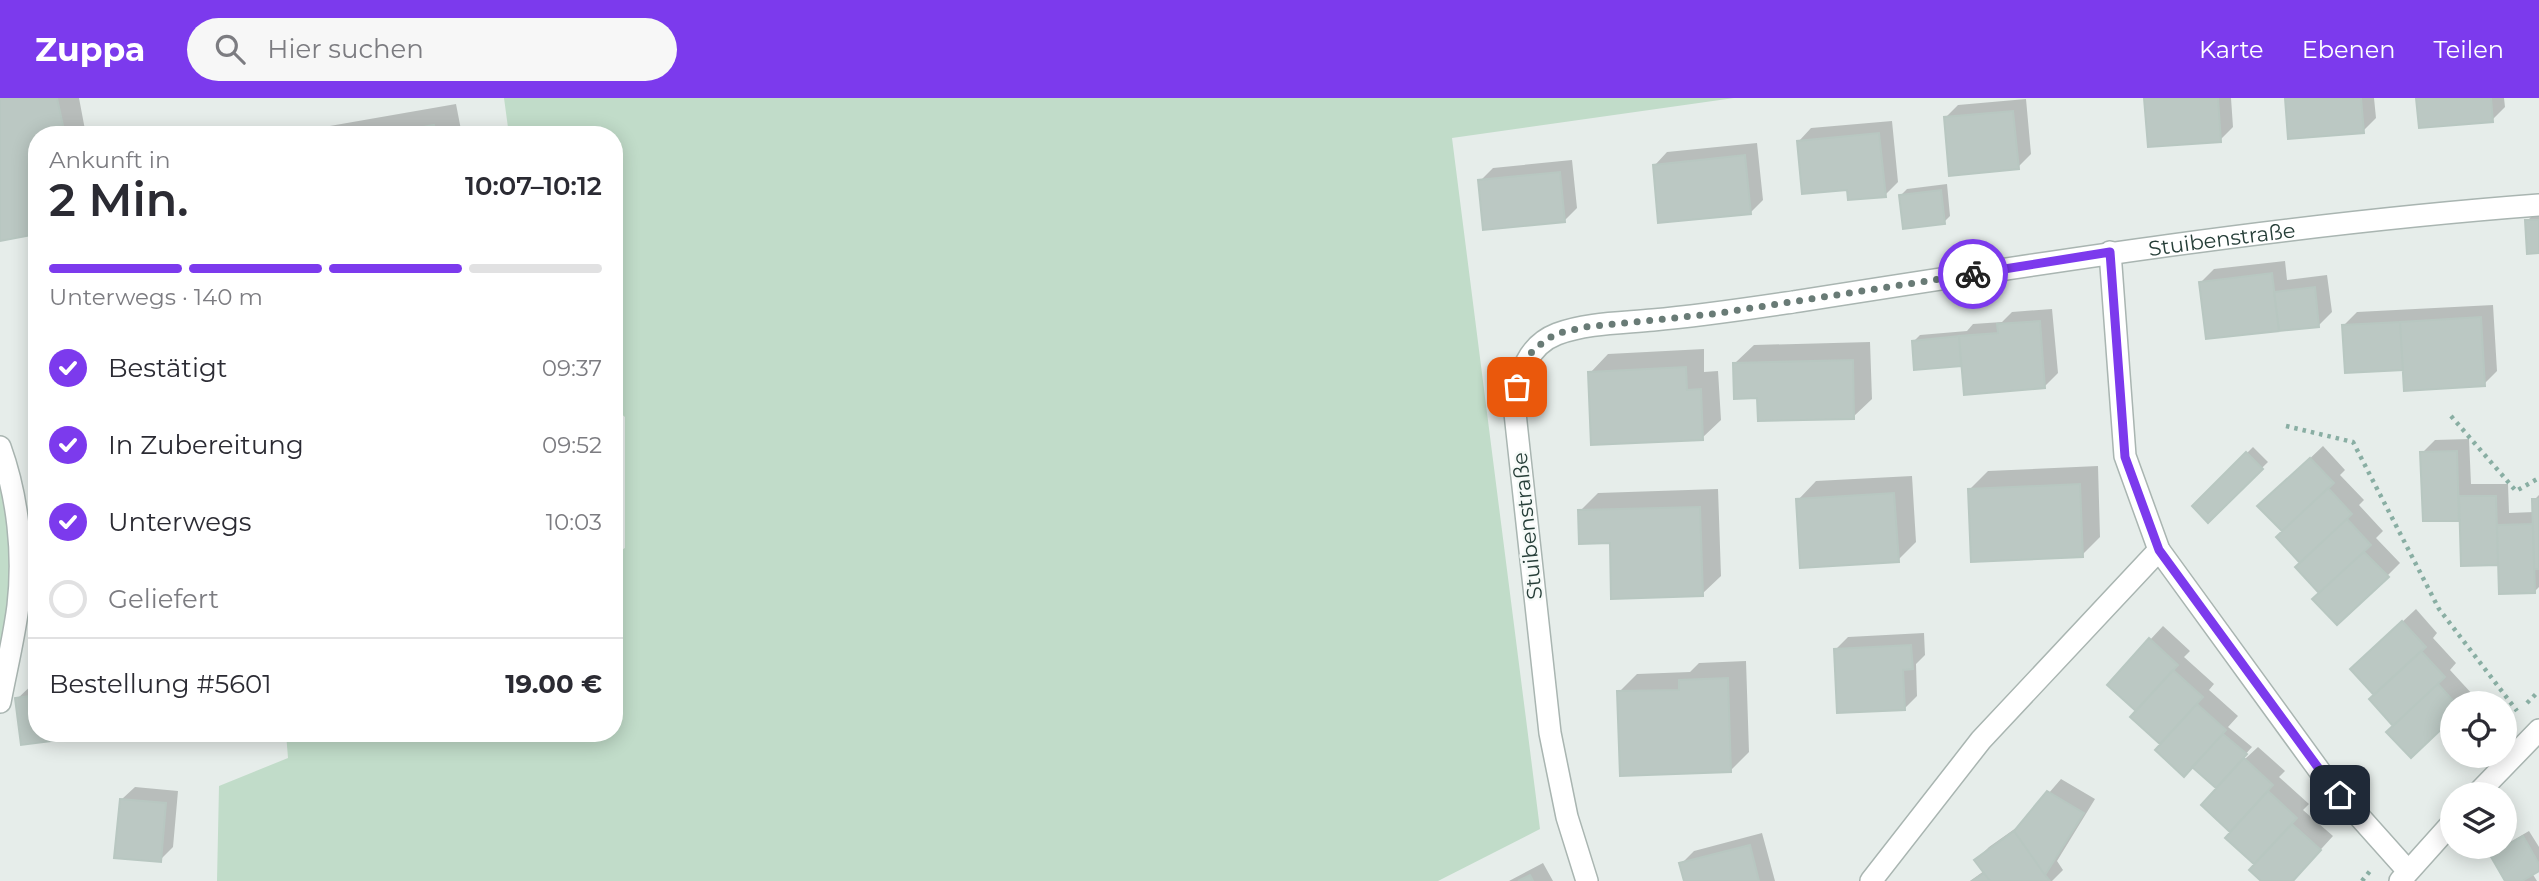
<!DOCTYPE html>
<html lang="de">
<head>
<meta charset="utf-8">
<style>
  body { margin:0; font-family:Montserrat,sans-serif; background:#f7f7f7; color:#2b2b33; height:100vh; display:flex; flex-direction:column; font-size:26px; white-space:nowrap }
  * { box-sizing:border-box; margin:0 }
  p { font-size:23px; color:#7c7c81 }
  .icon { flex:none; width:38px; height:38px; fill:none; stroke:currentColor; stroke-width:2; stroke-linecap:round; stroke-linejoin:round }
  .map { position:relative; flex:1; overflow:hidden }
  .details { position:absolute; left:28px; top:28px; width:595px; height:616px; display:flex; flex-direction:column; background:#fff; border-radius:28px; box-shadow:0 4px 18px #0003 }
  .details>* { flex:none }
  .buttons { position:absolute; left:2440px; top:593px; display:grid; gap:14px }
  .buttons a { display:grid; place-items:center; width:77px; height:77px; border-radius:50%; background:#fff; box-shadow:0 4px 18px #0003; font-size:35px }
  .pin { position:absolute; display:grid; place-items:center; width:60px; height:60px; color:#fff; margin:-30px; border-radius:14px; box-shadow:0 4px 10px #0006 }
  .courier { position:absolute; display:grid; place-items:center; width:70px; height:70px; margin:-35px; border:5px solid #7c3aed; border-radius:50%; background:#fff; color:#222; box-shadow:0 2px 9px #0007 }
  .overview em { font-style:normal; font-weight:600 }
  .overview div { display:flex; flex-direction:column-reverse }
  .overview { display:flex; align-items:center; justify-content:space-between; height:119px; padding:0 21px }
  h1 { font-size:46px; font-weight:600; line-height:52px }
  .bar { display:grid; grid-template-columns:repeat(4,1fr); gap:10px 7px; align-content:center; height:84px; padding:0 21px }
  .bar i { height:9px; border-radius:5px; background:#e1e1e2 }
  .bar .active { background:#7c3aed }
  .bar p { grid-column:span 4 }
  .line { display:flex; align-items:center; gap:18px; padding:0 21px; border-top:2px solid #e1e1e2 }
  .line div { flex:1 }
  ol { padding:0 21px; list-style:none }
  li { display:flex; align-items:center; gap:21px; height:77px }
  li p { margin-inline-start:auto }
  li .icon { padding:7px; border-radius:50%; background:#7c3aed; color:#fff; stroke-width:4 }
  li:last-child { color:#7c7c81 }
  li i { width:38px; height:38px; border:4px solid #e1e1e2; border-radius:50% }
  header { display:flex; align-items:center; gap:42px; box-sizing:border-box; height:98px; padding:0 35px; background:#7c3aed; color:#fff }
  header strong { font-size:33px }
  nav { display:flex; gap:38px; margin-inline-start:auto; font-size:24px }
  .search { width:490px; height:63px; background:#f7f7f7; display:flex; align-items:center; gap:18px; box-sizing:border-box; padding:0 24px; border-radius:38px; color:#7c7c81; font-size:26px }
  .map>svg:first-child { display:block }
  .green { fill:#c1dcc9 }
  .shadow { fill:#0003 }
  .building { fill:#bbc8c3; stroke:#b8c7c1; stroke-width:2 }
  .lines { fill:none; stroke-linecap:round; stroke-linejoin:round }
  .street-casing { stroke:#a9b5b1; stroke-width:24 }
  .path { stroke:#89aea3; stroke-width:4.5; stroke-dasharray:3.5 5; stroke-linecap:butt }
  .street { stroke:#fff; stroke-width:21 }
  .done { stroke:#697b76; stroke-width:7; stroke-dasharray:0 12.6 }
  .route { stroke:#7c3aed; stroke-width:9 }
  .labels { text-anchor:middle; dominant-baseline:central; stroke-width:5; stroke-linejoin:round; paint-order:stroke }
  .street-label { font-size:21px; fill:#263e38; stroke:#f6faf8 }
</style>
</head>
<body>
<header>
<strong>Zuppa</strong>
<div class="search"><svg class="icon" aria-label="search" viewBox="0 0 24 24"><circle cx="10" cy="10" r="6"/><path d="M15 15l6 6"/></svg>Hier suchen</div>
<nav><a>Karte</a><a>Ebenen</a><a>Teilen</a></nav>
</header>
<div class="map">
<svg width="2539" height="783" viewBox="0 0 2539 783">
  <rect width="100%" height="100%" fill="#e6edea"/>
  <path class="green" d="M504 0H1734L1452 40 1540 731 1438 783H217L219 688 288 660 286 635H614V456L625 450V319L614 310V37H509Z
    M0 374C16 440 12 490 0 556Z"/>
  <path class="shadow" d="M0 0H79L86 37H37L0 141Z
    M2146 0H2231L2233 29 2220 42Z
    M2287 0H2374L2376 20 2363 33Z
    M2418 0H2504L2505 9 2492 22Z
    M2026 1 2031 56 2018 69 1945 20 1958 7Z
    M456 6 462 37H316L324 29Z
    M1892 23 1898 84 1885 97 1848 90 1799 43 1811 30Z
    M1757 45 1763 102 1750 115 1655 67 1667 54Z
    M1572 62 1577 110 1564 123 1480 83 1493 70Z
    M1947 86 1950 118 1944 124 1901 97 1907 91Z
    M2539 111V153L2527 123Z
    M2285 163 2287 182 2327 177 2332 214 2319 227 2201 184 2214 171Z
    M2493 207 2497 273 2484 286 2404 270 2344 227 2357 214Z
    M2052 211 2058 275 2045 288 1963 264 1960 267 1914 243 1920 237 1967 233 1973 226 2002 224 2012 214Z
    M1870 244 1872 301 1853 319 1759 298 1735 265 1754 247Z
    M1704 251V274L1718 273 1721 322 1702 340 1590 275 1608 256Z
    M2469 341 2471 386H2508L2509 415 2534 414V402L2539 397V489L2534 494 2500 465 2462 466 2461 421 2424 422 2422 355 2435 342Z
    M2323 348 2345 372 2340 377 2364 402 2359 407 2383 433 2376 440 2400 465 2387 478 2322 494 2284 433 2260 408Z
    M2253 349 2268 364 2208 423 2194 408Z
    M2098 368 2100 439 2082 457 1969 392 1988 373Z
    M1912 378 1916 444 1898 462 1798 402 1816 383Z
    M1718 391 1721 478 1702 496 1611 443 1580 413 1598 395Z
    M2416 511 2437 535 2433 540 2456 565 2450 572 2474 598 2466 606H2452L2395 627 2376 597 2365 559Z
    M2163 528 2190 553 2184 559 2214 586 2209 592 2238 618 2228 629 2252 649 2243 659 2245 661 2258 649 2285 673 2279 679 2309 706 2303 712 2333 738 2292 783H2264L2257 766 2227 740 2233 734 2204 707 2226 682 2193 667 2162 646 2133 619 2138 613 2109 586Z
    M1924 535 1925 557 1916 566 1917 598 1904 611 1835 552 1848 539Z
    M1746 563 1749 654 1730 673 1619 594 1637 576 1690 574 1699 565Z
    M37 582V635L23 645 17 601Z
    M2061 681 2095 701 2057 763 2063 772 2052 783H1970L1984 773 1976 762 1989 749 2023 725Z
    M135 689 178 693 173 749 160 762 122 701Z
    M2529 733 2539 749V771L2532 775 2537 783H2507L2492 757 2498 751Z
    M1762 735 1775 783H1686L1681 766 1694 753Z
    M1543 765 1553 783H1509Z"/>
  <path class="building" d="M57 0 65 37H37V136L0 143V1Z
    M2144 0H2218L2221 44 2148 49Z
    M2285 0H2361L2364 35 2288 41Z
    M2416 0H2491L2493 24 2419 30Z
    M2013 13 2019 71 1949 78 1944 19Z
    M434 27 436 37H380Z
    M1879 35 1886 99 1848 102 1847 92 1802 96 1797 43Z
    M1745 57 1751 116 1658 125 1653 67Z
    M1560 74 1565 124 1483 132 1478 82Z
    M1941 92 1945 126 1903 131 1899 97Z
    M2525 122H2539V155L2527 156Z
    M2272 175 2279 233 2206 241 2199 184Z
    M2315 189 2319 229 2279 233 2274 194Z
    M2481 219 2485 288 2404 293 2400 224Z
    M2040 223 2045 290 1964 297 1959 238 1998 235 1997 226Z
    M2400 224 2403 272 2345 275 2342 227Z
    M1959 238 1961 268 1914 272 1912 243Z
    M1853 262 1854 321 1758 323 1757 300 1734 301 1733 265Z
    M1686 269 1687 292 1701 291 1703 342 1591 347 1588 274Z
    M2457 353 2459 423H2423L2420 354Z
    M2246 354 2263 371 2208 425 2192 408Z
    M2310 360 2334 385 2282 433 2257 408Z
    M2080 386 2083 459 1971 464 1968 391Z
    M2328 390 2352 416 2300 465 2276 439Z
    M1894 395 1899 464 1800 470 1796 401Z
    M2459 398H2496L2498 467 2461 468Z
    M2532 401H2539V471H2534Z
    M1700 409 1703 498 1611 501 1610 445 1579 446 1578 412Z
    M2347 421 2371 447 2319 495 2295 469Z
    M2533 426 2535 495 2499 496 2497 427Z
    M2364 454 2389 479 2337 527 2312 501Z
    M2402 523 2426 549 2374 597 2350 571Z
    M2149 540 2178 567 2136 613 2107 587Z
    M1911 547 1913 571 1903 572 1905 612 1837 615 1834 551Z
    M2421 553 2445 579 2393 628 2369 601Z
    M2173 572 2203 599 2160 646 2130 619Z
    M1728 580 1731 674 1620 678 1617 593 1679 592V582Z
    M2438 586 2456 606H2452V621L2411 660 2386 634Z
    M37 597V635H114L21 647 15 600Z
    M2197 606 2226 632 2184 679 2155 652Z
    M2223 636 2247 656 2216 690 2192 669Z
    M2244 660 2273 687 2230 734 2201 707Z
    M2047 693 2084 715 2045 777 2014 733Z
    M2268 693 2297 720 2254 766 2225 740Z
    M120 701 166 705 161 764 114 760Z
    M2292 726 2321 752 2293 783H2261L2249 772Z
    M2014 733 2045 777 2050 783H1990L1974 762Z
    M2523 738 2539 766V773L2522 783H2505L2490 757Z
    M1750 747 1759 783H1684L1679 765Z
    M1984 775 1990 783H1972Z
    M1530 777 1533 783H1518Z"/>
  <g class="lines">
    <g class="street-casing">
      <g id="street">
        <path d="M2110 154 2125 358 2159 452 2324 679 2408 773"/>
        <path d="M0 349C18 399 24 456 18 508 14 540 6 572 0 604"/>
        <path d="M2477 696 2539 632"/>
        <path id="s1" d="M1587 783 1567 719 1550 635 1514 306C1520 277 1526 248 1557 236 1586 225 1622 225 1653 222 1700 218 1746 211 1793 204 2041 165 2288 126 2539 107"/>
        <path d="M1871 783 1981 642 2159 452"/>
        <path d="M2400 783 2452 725"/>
      </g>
    </g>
    <path class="path" d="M2451 318 2516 393 2539 380
      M2286 328 2353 344 2439 511 2517 613
      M2527 605 2539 593
      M2362 783 2370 773"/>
    <use href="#street" class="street"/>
  </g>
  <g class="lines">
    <path class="done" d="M1517 289 1521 272 1533 252 1555 236 1585 229 1713 216 1973 176"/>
    <path class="route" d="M1973 176 2110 154 2125 359 2159 452 2325 679 2340 697"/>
  </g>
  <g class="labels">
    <g class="street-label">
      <text stroke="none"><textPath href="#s1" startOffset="1242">Stuibenstraße</textPath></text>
      <text transform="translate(1527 428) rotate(-96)">Stuibenstraße</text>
    </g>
  </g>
</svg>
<div class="buttons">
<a><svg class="icon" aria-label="locate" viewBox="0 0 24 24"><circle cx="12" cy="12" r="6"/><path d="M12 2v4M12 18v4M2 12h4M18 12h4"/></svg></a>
<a><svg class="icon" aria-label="layers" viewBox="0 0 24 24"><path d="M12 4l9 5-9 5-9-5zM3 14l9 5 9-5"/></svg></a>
</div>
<div class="pin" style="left:1517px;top:289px;background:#ea580c"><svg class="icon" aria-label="bag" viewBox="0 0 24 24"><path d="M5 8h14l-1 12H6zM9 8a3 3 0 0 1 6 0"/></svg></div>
<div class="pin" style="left:2340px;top:697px;background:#1f2937"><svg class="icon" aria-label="home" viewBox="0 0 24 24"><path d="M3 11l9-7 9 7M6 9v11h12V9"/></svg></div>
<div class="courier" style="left:1973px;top:176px"><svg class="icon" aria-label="bike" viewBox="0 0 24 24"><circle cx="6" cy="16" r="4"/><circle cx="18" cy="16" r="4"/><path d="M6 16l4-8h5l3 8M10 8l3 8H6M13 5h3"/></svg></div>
<section class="details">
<div class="overview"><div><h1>2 Min.</h1><p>Ankunft in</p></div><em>10:07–10:12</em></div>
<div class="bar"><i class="active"></i><i class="active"></i><i class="active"></i><i></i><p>Unterwegs · 140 m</p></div>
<ol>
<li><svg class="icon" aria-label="check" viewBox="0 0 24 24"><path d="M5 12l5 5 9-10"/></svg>Bestätigt<p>09:37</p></li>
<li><svg class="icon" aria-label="check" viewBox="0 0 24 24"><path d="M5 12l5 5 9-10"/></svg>In Zubereitung<p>09:52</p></li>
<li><svg class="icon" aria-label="check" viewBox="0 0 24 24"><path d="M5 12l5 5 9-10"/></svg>Unterwegs<p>10:03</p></li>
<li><i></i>Geliefert</li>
</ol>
<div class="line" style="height:91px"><div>Bestellung #5601</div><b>19.00 €</b></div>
</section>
</div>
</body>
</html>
